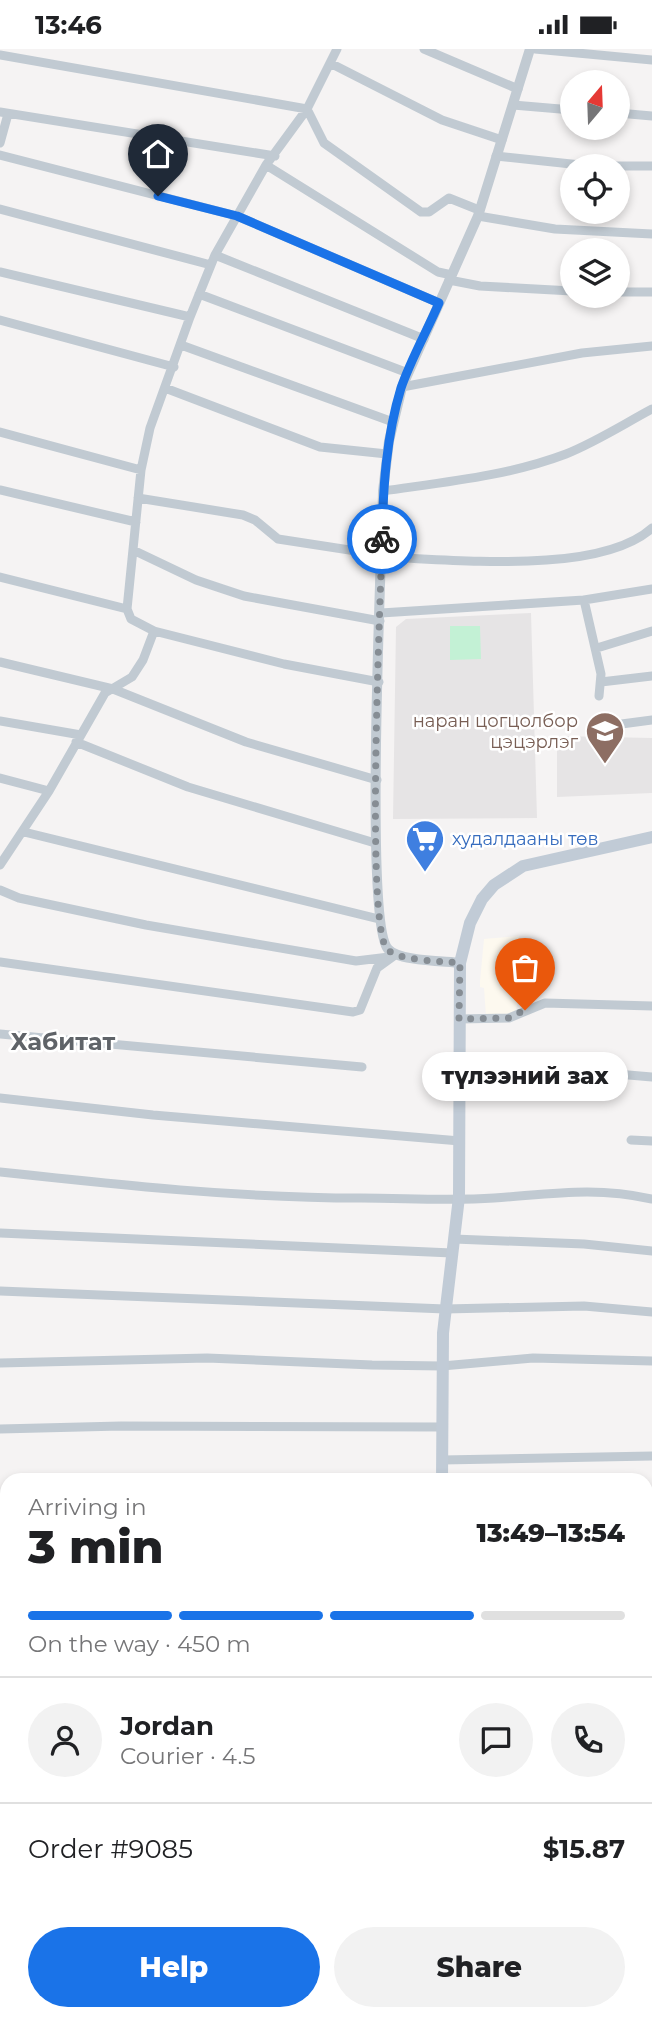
<!DOCTYPE html>
<html lang="en">
<head>
<meta charset="utf-8">
<style>
  body { margin:0; font-family:Montserrat,sans-serif; background:#f2f2f2; color:#202124; height:100vh; display:flex; flex-direction:column; font-size:26px; white-space:nowrap }
  * { box-sizing:border-box; margin:0 }
  p { font-size:23px; color:#757577 }
  .icon { flex:none; width:38px; height:38px; fill:none; stroke:currentColor; stroke-width:2; stroke-linecap:round; stroke-linejoin:round }
  .map { position:relative; flex:1; overflow:hidden }
  .panel { position:absolute; left:0px; top:1424px; width:653px; height:548px; display:flex; flex-direction:column; background:#fff; border-radius:21px 21px 0 0; box-shadow:0 4px 10px #0003 }
  .panel>* { flex:none }
  .needle { width:46px; rotate:19deg }
  .fabs { position:absolute; left:560px; top:21px; display:grid; gap:14px }
  .fabs a { display:grid; place-items:center; width:70px; height:70px; border-radius:50%; background:#fff; box-shadow:0 4px 10px #0003; font-size:35px }
  .pin { position:absolute; display:grid; place-items:center; width:60px; height:60px; color:#fff; margin:-72px -30px; border-radius:50% 50% 50% 0; rotate:-45deg; box-shadow:0 0 7px #0007 }
  .pin .icon { rotate:45deg }
  .courier { position:absolute; display:grid; place-items:center; width:70px; height:70px; margin:-35px; border:5px solid #1a73e8; border-radius:50%; background:#fff; color:#222; box-shadow:0 2px 9px #0007 }
  .bubble { position:absolute; height:49px; border-radius:24px; background:#fff; box-shadow:0 4px 10px #0003; font-size:23px; font-weight:800; line-height:49px; text-align:center }
  .headline em { font-style:normal; font-weight:800 }
  .headline div { display:flex; flex-direction:column-reverse }
  .headline { display:flex; align-items:center; justify-content:space-between; height:119px; padding:0 28px }
  h1 { font-size:46px; font-weight:800; line-height:52px }
  .bar { display:grid; grid-template-columns:repeat(4,1fr); gap:10px 7px; align-content:center; height:84px; padding:0 28px }
  .bar i { height:9px; border-radius:5px; background:#e0e0e0 }
  .bar .on { background:#1a73e8 }
  .bar p { grid-column:span 4 }
  .line { display:flex; align-items:center; gap:18px; padding:0 28px; border-top:2px solid #e0e0e0 }
  .line div { flex:1 }
  .round { display:grid; place-items:center; flex:none; width:74px; height:74px; border-radius:37px; background:#f2f2f2 }
  .action { display:flex; gap:14px; margin-top:auto; padding:14px 28px }
  .action a { flex:1; height:80px; border-radius:42px; background:#1a73e8; color:#fff; font-size:28px; font-weight:800; line-height:80px; text-align:center }
  .action a+a { background:#f2f2f2; color:#202124 }
  .status { display:flex; justify-content:space-between; align-items:center; height:49px; padding:0 35px; background:#fff; direction:ltr }
  .status svg { height:19px; fill:currentColor }
  .map>svg:first-child { display:block }
  .commercial { fill:#fdf9ef }
  .education { fill:#e6e4e5 }
  .green { fill:#c3f1d5 }
  .lines { fill:none; stroke-linecap:round; stroke-linejoin:round }
  .minor { stroke:#c1cad2; stroke-width:9 }
  .tertiary { stroke:#c1cad2; stroke-width:10 }
  .secondary { stroke:#c1cbd6; stroke-width:12 }
  .done { stroke:#868d94; stroke-width:7; stroke-dasharray:0 12.6 }
  .route { stroke:#1a73e8; stroke-width:9 }
  .labels { text-anchor:middle; dominant-baseline:central; stroke-width:5; stroke-linejoin:round; paint-order:stroke }
  .education-label { font-size:18px; fill:#785e54; stroke:#fff; text-anchor:end }
  .shop-label { font-size:18px; fill:#366cbe; stroke:#fff; text-anchor:start }
  .district-label { font-size:24px; font-weight:bold; fill:#5f6368; stroke:#fff }
</style>
</head>
<body>
<div class="status"><b>13:46</b><svg viewBox="0 0 49 12"><path d="M0 12V9h3v3zM5 12V6h3v6zM10 12V3h3v9zM15 12V0h3v12zM26 1h20v11H26zM47 4h2v5h-2z"/></svg></div>
<div class="map">
<svg width="652" height="1971" viewBox="0 0 652 1971">
  <rect width="100%" height="100%" fill="#f5f3f3"/>
  <path class="commercial" d="M519 887 522 911 519 912 524 929 515 964 486 967 484 939 480 938V932L484 890Z
    M646 1794H652V1893H646Z"/>
  <path class="education" d="M531 564 537 769 393 770 396 578 406 570Z
    M557 687 652 689V744L557 748Z"/>
  <path class="green" d="M450 577H480L481 610 450 611Z"/>
  <g class="lines">
    <path class="minor" d="M424 0 518 40
      M535 0 652 11
      M0 6 307 60 324 94 421 163H429L449 149 479 161
      M330 14 442 71 502 91
      M513 56 572 61
      M0 63 275 107
      M618 64 652 67
      M0 94 8 65
      M0 106 237 167 439 254
      M496 107 590 117H652
      M266 116 438 223 452 226
      M0 160 211 216
      M478 167 555 180 652 185
      M215 206 424 290
      M0 223 190 268
      M449 231 480 237 572 242
      M618 243H652
      M199 245 408 324
      M0 271 174 318
      M181 296 393 373
      M402 338 582 304 652 297
      M165 339 320 398 387 405
      M0 383 141 421
      M0 441 136 473
      M383 442C445 433 508 427 566 405 596 393 624 375 652 360
      M138 449 243 466 255 471 278 490 382 506
      M133 501 196 531 244 547 380 572
      M381 508C450 510 599 527 652 479
      M0 528 127 560
      M584 551 601 625 599 647
      M381 564 584 551 652 540
      M154 582 284 615 379 633
      M597 599 652 582
      M0 613 113 640 246 693 377 731
      M601 633 652 627
      M0 672 81 686
      M614 676 652 671
      M76 693 188 738 375 794
      M0 729 49 742
      M24 783 379 870
      M0 816 49 742 105 644 132 628 143 611 154 582 131 570 127 560 141 421 150 379 190 268 215 206 266 116 307 60 337 0
      M0 841 19 849 146 876 356 912 389 908
      M0 913 353 963 360 961 377 919 395 906
      M459 970 509 969 545 954 652 957
      M0 985 362 1018
      M547 1019 652 1028
      M0 1049 153 1066 460 1092
      M631 1091 652 1092
      M0 1123C120 1136 240 1149 361 1149 405 1149 450 1152 494 1149 551 1145 595 1137 652 1150
      M0 1184 452 1204
      M454 1190 584 1195 652 1202
      M0 1242 445 1260 584 1257 652 1263
      M0 1314 207 1309 372 1316 442 1317 533 1309 652 1312
      M0 1380 121 1377 442 1378
      M442 1411 652 1407
      M0 1470H7
      M646 1472 652 1486
      M0 1576H7
      M646 1635 652 1636
      M0 1684H7
      M0 1751H7
      M72 1971 172 1965
      M295 1971 296 1965
      M354 1971 355 1965"/>
    <path class="tertiary" d="M460 914C443 912 398 912 388 900 364 874 382 502 383 442L389 392 402 338 478 167 530 0
      M0 1868H7"/>
    <path class="secondary" d="M442 1432 443 1284 459 1148 460 914 470 874 482 850 494 836 523 817 652 788
      M489 1965 492 1971"/>
  </g>
  <g class="lines">
    <path class="done" d="M382 490C381 546 365 875 387 900 398 912 442 912 460 914L459 970 509 969 525 961"/>
    <path class="route" d="M158 147 237 167 439 254C427 282 411 310 401 339 386 388 383 440 382 490"/>
  </g>
  <defs>
    <g id="school-pin" transform="scale(2.0125)"><path d="M0 17L-7.5 6A9.5 9.5 0 1 1 7.5 6Z" fill="#8d6e63" stroke="#fff"/><path d="M0-5L7-2L0 1L-7-2ZM-4 1L0 2.5L4 1V4Q0 6-4 4Z" fill="#fff"/></g>
    <g id="supermarket-pin" transform="scale(2.0125)"><path d="M0 17L-7.5 6A9.5 9.5 0 1 1 7.5 6Z" fill="#3f7fe0" stroke="#fff"/><path d="M-6-5.5h2.5l.6 2H6L4.5 2H-2.5L-4.4-4H-6ZM-1.5 3.2a1.3 1.3 0 1 0 .1 0ZM3 3.2a1.3 1.3 0 1 0 .1 0Z" fill="#fff"/></g>
  </defs>
  <g fill-rule="evenodd">
    <use href="#school-pin" x="605" y="682"/>
    <use href="#supermarket-pin" x="425" y="790"/>
  </g>
  <g class="labels">
    <g class="education-label">
      <text x="578" y="672">наран цогцолбор<tspan x="578" dy="21">цэцэрлэг</tspan></text>
    </g>
    <g class="shop-label">
      <text x="452" y="790">худалдааны төв</text>
    </g>
    <g class="district-label">
      <text x="63" y="992">Хабитат</text>
    </g>
  </g>
</svg>
<div class="fabs">
<a><svg class="needle" viewBox="-14 -14 28 28"><path d="M0-13l5 13h-10z" fill="#e53935"/><path d="M0 13l5-13h-10z" fill="#757577"/></svg></a>
<a><svg class="icon" aria-label="locate" viewBox="0 0 24 24"><circle cx="12" cy="12" r="6"/><path d="M12 2v4M12 18v4M2 12h4M18 12h4"/></svg></a>
<a><svg class="icon" aria-label="layers" viewBox="0 0 24 24"><path d="M12 4l9 5-9 5-9-5zM3 14l9 5 9-5"/></svg></a>
</div>
<div class="pin" style="left:525px;top:961px;background:#ea580c"><svg class="icon" aria-label="bag" viewBox="0 0 24 24"><path d="M5 8h14l-1 12H6zM9 8a3 3 0 0 1 6 0"/></svg></div>
<div class="pin" style="left:158px;top:147px;background:#1f2937"><svg class="icon" aria-label="home" viewBox="0 0 24 24"><path d="M3 11l9-7 9 7M6 9v11h12V9"/></svg></div>
<div class="courier" style="left:382px;top:490px"><svg class="icon" aria-label="bike" viewBox="0 0 24 24"><circle cx="6" cy="16" r="4"/><circle cx="18" cy="16" r="4"/><path d="M6 16l4-8h5l3 8M10 8l3 8H6M13 5h3"/></svg></div>
<div class="bubble" style="left:422px;top:1003px;width:206px">түлээний зах</div>
<section class="panel">
<div class="headline"><div><h1>3 min</h1><p>Arriving in</p></div><em>13:49–13:54</em></div>
<div class="bar"><i class="on"></i><i class="on"></i><i class="on"></i><i></i><p>On the way · 450 m</p></div>
<div class="line" style="height:126px"><a class="round"><svg class="icon" aria-label="person" viewBox="0 0 24 24"><circle cx="12" cy="8" r="4"/><path d="M4 21q1-7 8-7t8 7"/></svg></a><div><b>Jordan</b><p>Courier · 4.5</p></div><a class="round"><svg class="icon" aria-label="chat" viewBox="0 0 24 24"><path d="M4 5h16v11H9l-5 4z"/></svg></a><a class="round"><svg class="icon" aria-label="phone" viewBox="0 0 24 24"><path d="M5 4h4l2 5-3 2q2 4 5 5l2-3 5 2v4C11 20 4 13 5 4z"/></svg></a></div>
<div class="line" style="height:91px"><div>Order #9085</div><b>$15.87</b></div>
<div class="action"><a>Help</a><a>Share</a></div>
</section>
</div>
</body>
</html>
